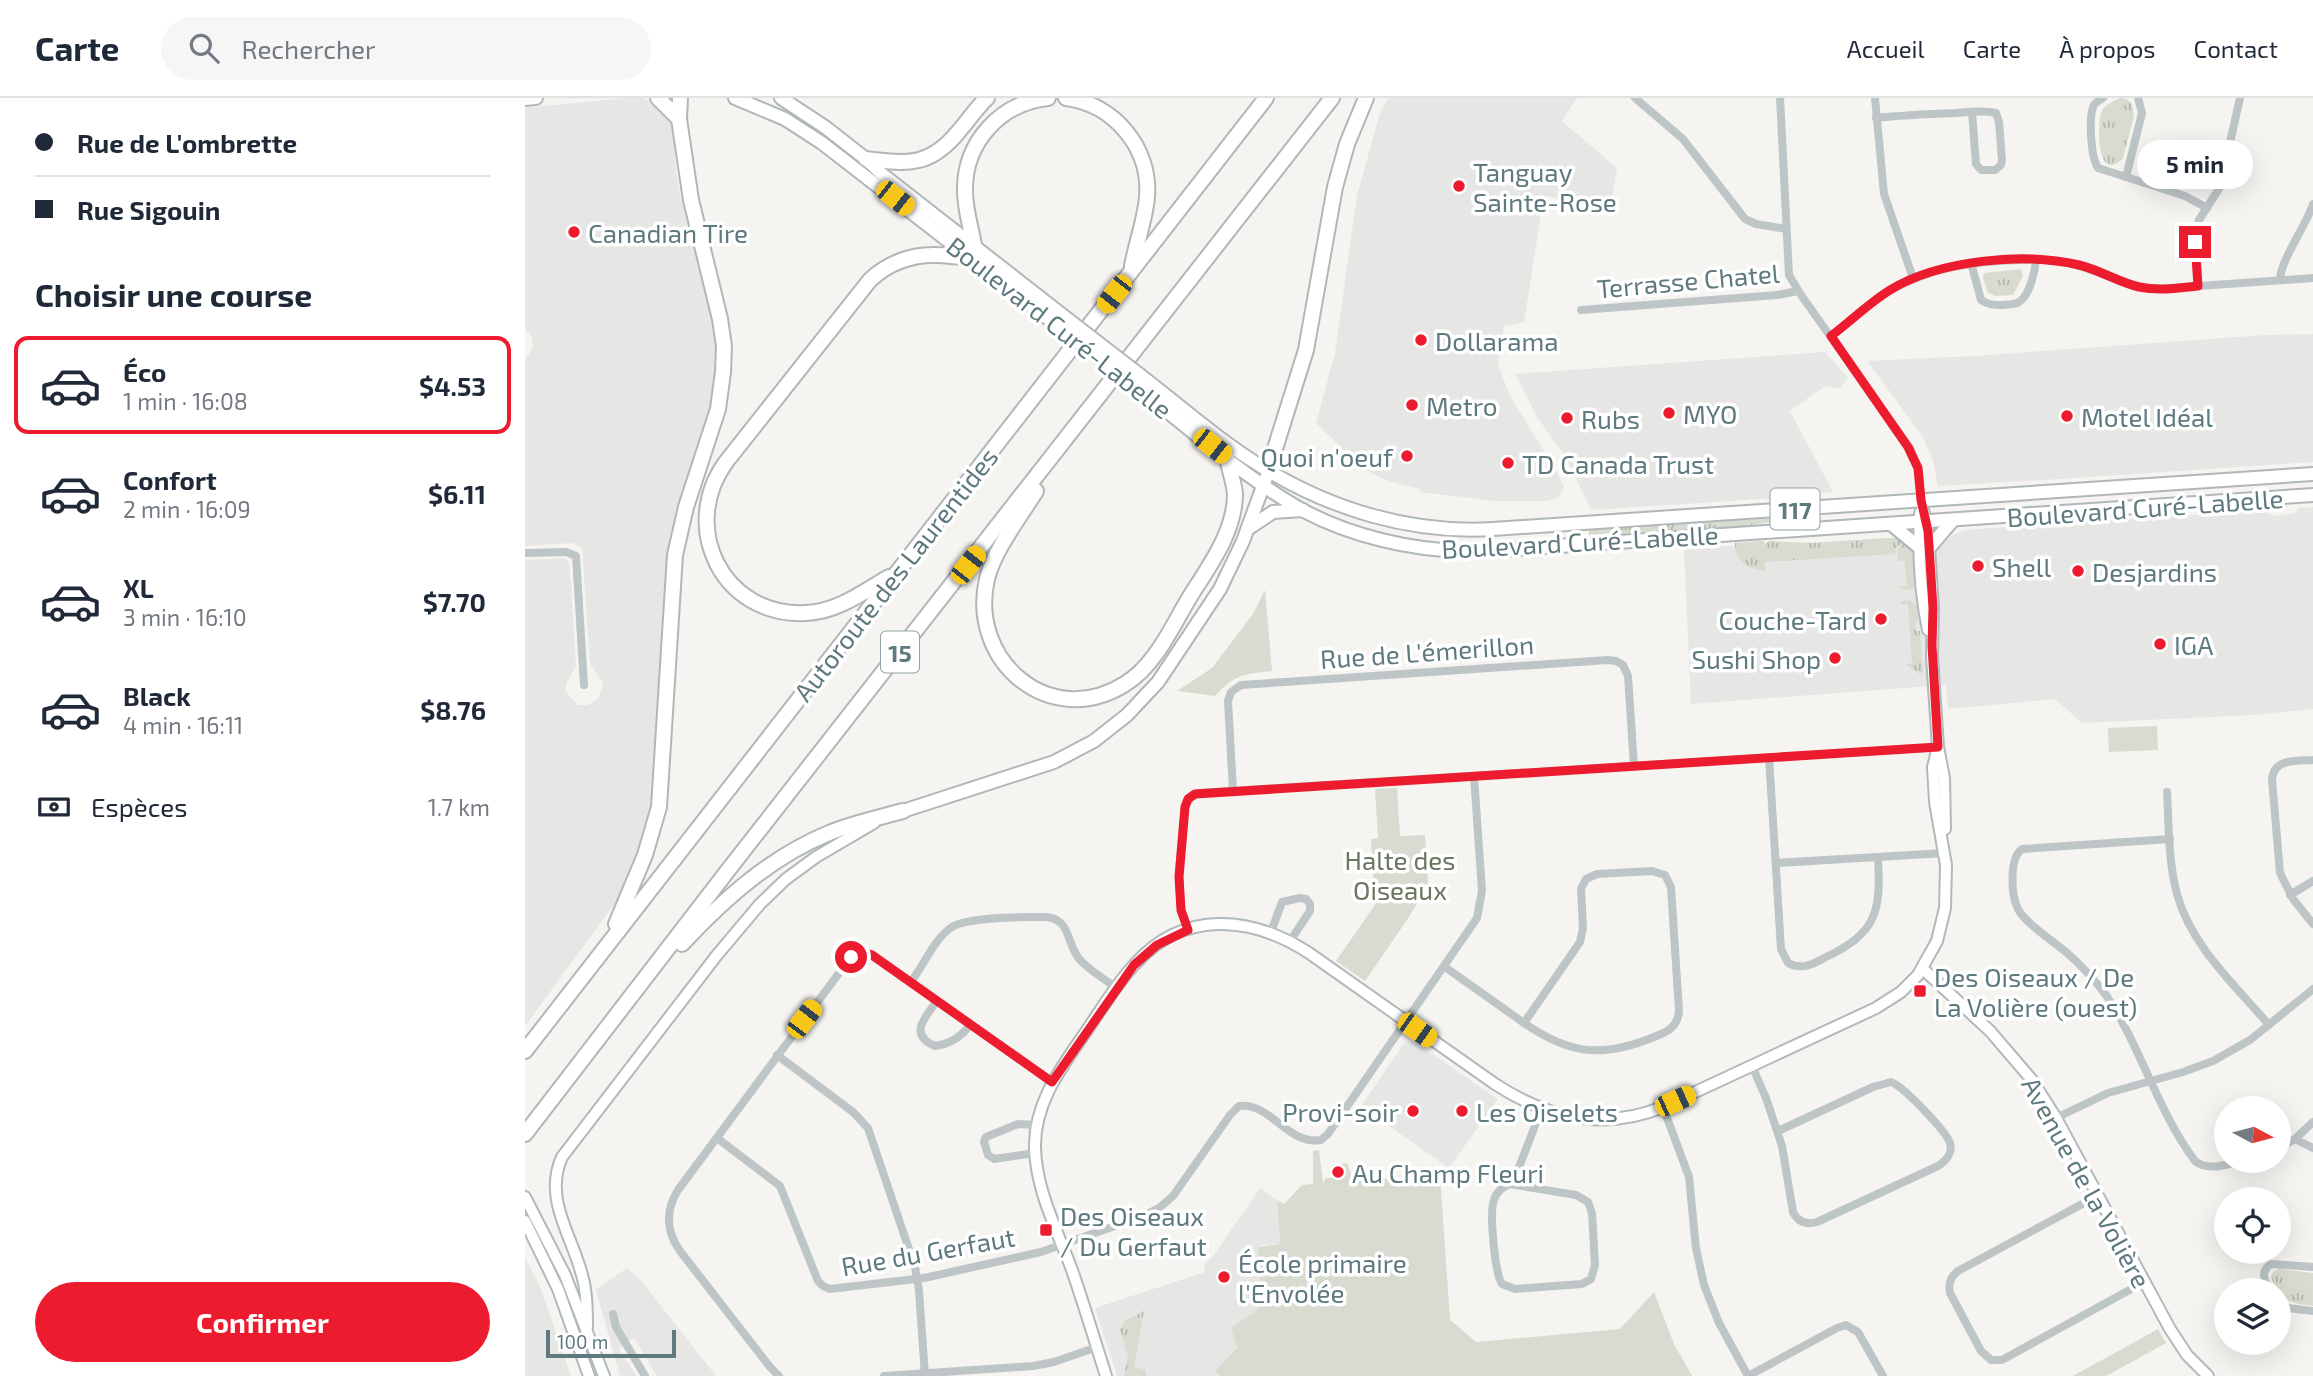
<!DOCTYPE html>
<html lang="fr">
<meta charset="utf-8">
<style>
body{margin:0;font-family:"Exo 2",sans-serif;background:#f6f6f7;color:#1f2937;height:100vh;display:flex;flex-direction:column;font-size:26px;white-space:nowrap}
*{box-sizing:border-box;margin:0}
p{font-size:23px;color:#747a83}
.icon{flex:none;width:38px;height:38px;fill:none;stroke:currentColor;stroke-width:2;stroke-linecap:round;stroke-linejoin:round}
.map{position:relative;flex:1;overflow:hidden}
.sheet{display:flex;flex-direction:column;background:#fff;width:525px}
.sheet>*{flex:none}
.guide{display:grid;align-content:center;height:154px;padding:0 35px;background:#fff}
.needle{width:46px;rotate:97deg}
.buttons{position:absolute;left:1689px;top:998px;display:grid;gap:14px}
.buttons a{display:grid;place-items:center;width:77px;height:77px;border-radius:50%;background:#fff;box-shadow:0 7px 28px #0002;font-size:35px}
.scale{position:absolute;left:21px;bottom:18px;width:130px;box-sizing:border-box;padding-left:7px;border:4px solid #5f7a7e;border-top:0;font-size:19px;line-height:24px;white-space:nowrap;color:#5f7a7e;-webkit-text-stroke:5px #fff;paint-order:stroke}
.end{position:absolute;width:32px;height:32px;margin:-16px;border:9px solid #ec1b2e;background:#fff;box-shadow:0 0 0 4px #fff}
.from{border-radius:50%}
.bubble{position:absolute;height:49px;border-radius:24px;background:#fff;box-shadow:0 7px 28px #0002;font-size:23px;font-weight:700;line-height:49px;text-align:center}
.car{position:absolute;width:21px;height:42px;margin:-21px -10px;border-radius:9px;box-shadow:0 0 5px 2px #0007;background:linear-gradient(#f5c518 24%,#345 0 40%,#f5c518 0 76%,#345 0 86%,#f5c518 0)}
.guide b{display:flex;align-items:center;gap:24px;height:66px;font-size:26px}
.guide b+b{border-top:2px solid #e0e1e3}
.guide i{width:18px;height:18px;background:#1f2937}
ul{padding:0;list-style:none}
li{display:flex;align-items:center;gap:21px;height:98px;margin:0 14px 10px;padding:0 21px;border:4px solid transparent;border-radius:14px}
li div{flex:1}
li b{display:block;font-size:26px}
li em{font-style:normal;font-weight:700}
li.current{border-color:#ec1b2e}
li>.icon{width:63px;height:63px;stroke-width:1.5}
h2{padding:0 35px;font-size:32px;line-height:84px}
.pay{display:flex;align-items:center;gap:18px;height:77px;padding:0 35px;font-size:26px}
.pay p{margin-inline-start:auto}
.action{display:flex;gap:14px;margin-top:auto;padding:14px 35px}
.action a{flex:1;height:80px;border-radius:42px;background:#ec1b2e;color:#fff;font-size:28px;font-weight:700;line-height:80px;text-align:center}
header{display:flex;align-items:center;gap:42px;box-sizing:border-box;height:98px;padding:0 35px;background:#fff;border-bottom:2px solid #e0e1e3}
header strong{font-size:33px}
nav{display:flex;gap:38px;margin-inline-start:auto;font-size:24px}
.search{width:490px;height:63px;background:#f6f6f7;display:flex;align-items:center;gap:18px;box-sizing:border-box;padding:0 24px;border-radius:38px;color:#747a83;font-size:26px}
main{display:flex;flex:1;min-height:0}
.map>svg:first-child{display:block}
.built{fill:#e6e6e5}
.grass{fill:url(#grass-tufts)}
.green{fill:#d7dbd0}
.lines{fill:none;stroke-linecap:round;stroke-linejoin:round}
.secondary-casing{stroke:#b0b9bb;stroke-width:14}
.primary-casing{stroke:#afb7b8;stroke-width:16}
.highway-casing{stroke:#b1b7b8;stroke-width:18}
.street{stroke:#bdc5c6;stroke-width:8}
.secondary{stroke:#fff;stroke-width:10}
.primary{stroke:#fff;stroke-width:12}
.highway{stroke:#fff;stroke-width:14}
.primary-bridge-casing{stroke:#afb7b8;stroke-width:16;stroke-linecap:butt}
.primary-bridge{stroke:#fff;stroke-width:12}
.route{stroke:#ec1b2e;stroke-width:9}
.poi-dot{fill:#ec1b2e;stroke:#fff;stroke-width:2.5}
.labels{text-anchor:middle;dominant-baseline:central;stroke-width:7;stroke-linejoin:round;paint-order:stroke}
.shield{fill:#fff;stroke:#8fa2a5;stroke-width:2}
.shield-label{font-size:24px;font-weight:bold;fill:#5f7a7e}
.poi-label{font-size:26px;fill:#5f7a7e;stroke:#fff;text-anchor:start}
.street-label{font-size:26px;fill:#5f7a7e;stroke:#fff}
.park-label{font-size:26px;fill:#6a765e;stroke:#fff}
</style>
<header>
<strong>Carte</strong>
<div class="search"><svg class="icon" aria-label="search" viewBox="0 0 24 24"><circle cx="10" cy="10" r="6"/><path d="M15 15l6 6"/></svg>Rechercher</div>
<nav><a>Accueil</a><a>Carte</a><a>À propos</a><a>Contact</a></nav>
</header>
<main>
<section class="sheet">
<div class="guide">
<b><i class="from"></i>Rue de L'ombrette</b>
<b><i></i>Rue Sigouin</b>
</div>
<h2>Choisir une course</h2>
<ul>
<li class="current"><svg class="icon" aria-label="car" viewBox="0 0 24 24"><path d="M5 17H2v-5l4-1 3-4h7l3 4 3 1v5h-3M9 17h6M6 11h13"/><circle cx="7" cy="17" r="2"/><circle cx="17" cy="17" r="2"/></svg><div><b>Éco</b><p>1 min · 16:08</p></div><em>$4.53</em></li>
<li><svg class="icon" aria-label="car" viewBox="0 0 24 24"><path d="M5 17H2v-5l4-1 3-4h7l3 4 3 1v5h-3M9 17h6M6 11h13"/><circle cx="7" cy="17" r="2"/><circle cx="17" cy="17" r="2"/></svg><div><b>Confort</b><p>2 min · 16:09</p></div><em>$6.11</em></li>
<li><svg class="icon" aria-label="car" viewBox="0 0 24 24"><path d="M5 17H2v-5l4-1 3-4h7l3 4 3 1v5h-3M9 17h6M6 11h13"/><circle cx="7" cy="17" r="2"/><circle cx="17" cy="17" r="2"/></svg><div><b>XL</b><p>3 min · 16:10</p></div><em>$7.70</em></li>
<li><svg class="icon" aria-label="car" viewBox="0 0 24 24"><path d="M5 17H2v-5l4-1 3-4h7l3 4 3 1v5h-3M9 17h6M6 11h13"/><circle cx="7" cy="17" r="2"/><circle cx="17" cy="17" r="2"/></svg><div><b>Black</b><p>4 min · 16:11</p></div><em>$8.76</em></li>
</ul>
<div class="pay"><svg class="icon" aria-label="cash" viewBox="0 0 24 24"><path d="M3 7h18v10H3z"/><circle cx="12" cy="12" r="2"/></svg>Espèces<p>1.7 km</p></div>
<div class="action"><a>Confirmer</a></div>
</section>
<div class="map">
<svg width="1788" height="1278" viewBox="0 0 1788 1278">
<defs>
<pattern id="grass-tufts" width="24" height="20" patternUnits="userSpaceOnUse" patternTransform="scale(1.75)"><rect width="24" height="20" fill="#d7dbd0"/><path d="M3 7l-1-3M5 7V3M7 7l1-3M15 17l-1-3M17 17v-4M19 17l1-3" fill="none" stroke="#b2b7ae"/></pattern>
</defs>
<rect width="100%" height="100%" fill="#f6f4f1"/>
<g class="built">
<path d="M101,0H116L128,4L147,24L151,74L156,101L188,217L192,261L190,293L184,318L166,368L148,431L133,666L126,716L110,768L93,801L0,928V462L37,460L43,462L45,471L51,568L41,586V594L53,607H63L73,601L78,586L65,565L57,450L47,445L0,448V263L8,249L6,238L0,230V10Z"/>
<path d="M864,0H1052L1037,23L1092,70L1086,107L1019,98L999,224L979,228L973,266L975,272L985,298L1032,374L1039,389L1034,399L1023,403H969L895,394V391L866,384L838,371L791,325L810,255L832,97L856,12Z"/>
<path d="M1788,236V364L1520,382L1413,388L1408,363L1398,339L1342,263L1449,258L1740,237Z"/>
<path d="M1300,254L1323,280L1314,291L1300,288L1265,313L1308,394L1251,400L1069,412L1064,408L1041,360L1012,319L990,276Z"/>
<path d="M1788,409V611L1729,617L1557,625L1530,601L1423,611L1421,587L1166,606L1159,451L1245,445L1290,446L1375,443L1385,451L1418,446L1426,438L1438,432L1742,412L1746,418L1770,415L1774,410Z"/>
<path d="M884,943L891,945L973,1001L924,1070L836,1008L878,947Z"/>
<path d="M735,1090L752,1102L755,1146L735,1147L736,1194H733L734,1210L706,1230L712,1250L690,1273L695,1278H592L570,1210L680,1174L679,1167L689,1157Z"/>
<path d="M0,1159L16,1191L46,1278H0Z"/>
<path d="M102,1170L118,1185L191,1278H132L109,1240L94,1251L111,1278H95L71,1192Z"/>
</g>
<g class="grass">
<path d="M1595,0L1602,1L1607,6L1609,18L1598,60C1572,88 1571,26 1577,13C1580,7 1589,3 1595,0Z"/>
<path d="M1496,171L1498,178L1488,197L1470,198L1463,195L1458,180L1459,175Z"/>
<path d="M1277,418V420L1211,429L1064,438V432Z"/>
<path d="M1361,440H1373L1379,443L1371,450L1370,456L1240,464V473C1224,471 1209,463 1210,445L1238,443L1241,447L1243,443L1286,445Z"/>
<path d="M1380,444C1390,455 1395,478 1388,491L1378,492L1374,488H1382L1380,463H1373L1372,452Z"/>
<path d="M1385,502L1392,508L1393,523L1390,524L1391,533H1395L1398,575H1393L1380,566L1387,565L1383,506H1375L1378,503Z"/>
<path d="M1754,1171L1788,1175V1208C1763,1205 1755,1202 1746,1179L1748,1174Z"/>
<path d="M619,1213L609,1269L621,1272V1278H599L603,1259L595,1231L600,1223Z"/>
</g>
<g class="green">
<path d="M740,492L747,573C719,576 710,576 690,598L652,593L687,570L728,516Z"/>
<path d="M1632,628L1633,652L1584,654L1583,630Z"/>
<path d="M872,690L875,738L900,737L903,787L884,819L840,883L811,863L850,807L846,741L853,740L850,691Z"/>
<path d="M794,1052L798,1085L801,1080L817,1079L816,1066L822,1065L829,1083L915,1077L925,1222L951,1244L1095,1231L1129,1194L1149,1246L1167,1278H695L690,1273L712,1250L706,1230L734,1210L733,1194L736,1193L733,1149L755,1146L752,1102L759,1106L777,1087L788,1086V1053Z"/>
<path d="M1633,1231L1641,1245L1581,1278H1548Z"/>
</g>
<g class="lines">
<g class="secondary-casing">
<g id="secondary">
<path d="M1396,403L1403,433L1408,510L1407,559L1413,649L1419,680L1420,731"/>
<path d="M1395,415C1393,454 1395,494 1403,532"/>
<path d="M1398,871L1465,933L1507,982L1531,1020L1645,1231L1662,1257L1683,1278"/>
<path d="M0,1099L40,1177L79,1278"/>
<path d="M0,1123L33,1191L64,1278"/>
<path d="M62,1229C62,1217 62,1203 60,1191C54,1146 16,1105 37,1059L192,857L235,806L261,781L291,759L349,725"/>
<path d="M581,1278C570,1243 559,1207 547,1172C532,1132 511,1092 510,1050C509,1005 536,970 560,935C576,912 591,886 610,866C659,811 727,818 784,855L970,986C1022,1020 1079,1033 1138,1009L1351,910L1376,894L1393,877L1412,843L1420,810L1421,767L1410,704L1408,669L1413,649"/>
</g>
</g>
<g class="primary-casing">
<g id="primary">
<path d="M210,0L260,21L297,45L538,232"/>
<path d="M256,0L300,29L341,61L358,77L545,223"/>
<path d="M0,1L11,0"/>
<path d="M615,277C654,307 692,341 734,367C804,411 885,436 968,431L1788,376"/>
<path d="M608,286C663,329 718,379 779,413C826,438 886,452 938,453C970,454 1002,450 1034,448L1788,397"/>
<path d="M1366,426L1395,450"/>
<path d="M724,430L748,414L778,412"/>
<path d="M1404,450L1428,422"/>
<path d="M378,713L529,664L569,643L602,617L633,584L695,491L718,443L741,380"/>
</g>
</g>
<g class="highway-casing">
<g id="highway">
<path d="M133,0L154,21"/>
<path d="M541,0C589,6 626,50 622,99C620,122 611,146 607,168"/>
<path d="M341,61C383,66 405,69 434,33C444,22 451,10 462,0"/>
<path d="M449,147C446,129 440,112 440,93C439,45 475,5 523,0"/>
<path d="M743,373L781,252L810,89L822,46L841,0"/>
<path d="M511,393C495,419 469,452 462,481C443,563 525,633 600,586C631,567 647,528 666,497C685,467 710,433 710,396C709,384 704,371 702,359"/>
<path d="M364,479C338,494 312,514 281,515C197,519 154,429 201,364L345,182C363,165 387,156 412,157C423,157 433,160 445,159"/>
<path d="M91,826L120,757L134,709L150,457L161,409L193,311L198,274L199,248L195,221L166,102L154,21L155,0"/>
<path d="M157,846C200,800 246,759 304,735C328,725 353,720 378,713"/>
<path d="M0,953L741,0"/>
<path d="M0,1036L204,771L807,0"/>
</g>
</g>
<g class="street">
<path d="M1110,0L1158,41L1220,121L1231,126L1261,131"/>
<path d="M1255,0L1264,177L1276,197L1386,352L1394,374L1396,403"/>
<path d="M1350,0L1359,96L1388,180"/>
<path d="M1578,0C1575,2 1571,4 1569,7C1563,18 1566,60 1573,70L1660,98L1682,110"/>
<path d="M1351,20C1378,17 1404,16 1431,15C1444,14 1458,12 1471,15L1474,24L1477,62L1476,67L1470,72H1456L1451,66L1447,14"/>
<path d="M1601,79L1617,15L1613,0"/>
<path d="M1446,165L1456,202C1463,207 1469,207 1478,207C1483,206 1490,207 1494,204C1505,197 1510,173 1511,162"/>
<path d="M1755,182C1755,163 1781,128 1788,106"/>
<path d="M1673,188L1671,132L1674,122L1695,89L1715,0"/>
<path d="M1056,212L1252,197L1273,193"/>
<path d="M1306,238C1322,226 1336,212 1352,201C1390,175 1429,166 1474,163C1497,162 1521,160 1544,165C1574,172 1601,189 1631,191L1788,180"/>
<path d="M0,455L41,454L51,458L59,587"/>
<path d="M1244,659L1256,851L1263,865C1276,872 1287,867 1299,860C1352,835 1356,815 1353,759"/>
<path d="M1788,662C1772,663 1749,660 1747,681L1755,775L1768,801L1788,826"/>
<path d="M708,692L703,603L706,594L716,587L1083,562L1091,563L1098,567L1103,578L1109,668"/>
<path d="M1642,694C1644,727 1643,763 1652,796C1666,848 1710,887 1744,927"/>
<path d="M1645,741L1497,751C1484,760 1486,797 1493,811C1501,826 1528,843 1541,854C1556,867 1569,881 1581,897C1616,949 1632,1012 1670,1063C1683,1074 1705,1066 1720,1062"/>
<path d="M1251,765L1420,755"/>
<path d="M1127,773L1140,777L1146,789L1154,913C1153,929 1142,934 1129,939C1078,960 1045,957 999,925L1055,844L1058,830L1056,791L1061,781L1072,776Z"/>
<path d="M1765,797L1788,783"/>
<path d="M663,832L656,812L654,774L660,709L665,699L673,695L1413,649"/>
<path d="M746,834L757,804L775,800L781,801L785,806V813L765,843"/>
<path d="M920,869L999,925"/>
<path d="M386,884C398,868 408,844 424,831C439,818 500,819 521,819C547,821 541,848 556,863C566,873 580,882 592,890"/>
<path d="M411,904C400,920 383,936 410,948C425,946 436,939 445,927"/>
<path d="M252,957L328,1014L343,1030L390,1169L394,1192L400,1278"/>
<path d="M1227,968L1241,1000L1257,1048L1268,1114C1273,1124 1281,1127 1292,1124L1413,1068C1421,1063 1428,1055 1425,1045C1421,1033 1378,988 1366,984L1348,989L1253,1033"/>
<path d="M1138,1009L1164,1079L1171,1150L1179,1187L1194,1225L1223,1278L1312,1230L1321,1227L1333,1234L1358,1278"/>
<path d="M1531,1020L1583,995L1658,974L1688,963L1725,942L1788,891"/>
<path d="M192,1040L255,1088L293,1183L298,1188L305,1191L399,1180L516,1154L618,1118L634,1110L648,1098L705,1017L714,1008C746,1004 763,1048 796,1042L803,1036L952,820L957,793L949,678"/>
<path d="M1770,1041L1788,1050"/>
<path d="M1754,1050L1770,1041L1788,1024"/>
<path d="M510,1055L469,1061L463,1057L459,1044L461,1039L493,1026L512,1027"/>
<path d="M984,1086L1051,1097L1063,1104L1067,1115L1070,1167L1066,1181L1057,1186L990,1191L977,1186C970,1176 964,1114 969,1102C971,1094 977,1090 984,1086Z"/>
<path d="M991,1086L993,1072L1016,1012"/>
<path d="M1572,1098L1433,1173C1425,1179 1423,1186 1425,1195L1456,1253L1466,1262H1477L1619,1184"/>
<path d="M1745,1192C1739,1182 1735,1173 1746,1166L1788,1169"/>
<path d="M1754,1204L1763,1210L1788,1213"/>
<path d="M88,1216L91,1229L120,1278"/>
<path d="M254,1278L245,1269L155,1153C141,1133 140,1113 153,1092L326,859L335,853L347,857L528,984"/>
<path d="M359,1278L508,1268L529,1264L572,1249"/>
</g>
<use href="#secondary" class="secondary"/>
<use href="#primary" class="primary"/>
<use href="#highway" class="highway"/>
<g class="primary-bridge-casing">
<g id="primary-bridge">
<path d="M545,223L615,277"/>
<path d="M538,232L608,286"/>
</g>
</g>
<use href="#primary-bridge" class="primary-bridge"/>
</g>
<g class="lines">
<path class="route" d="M326,859L335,853L347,857L527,984L609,867L632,847L663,832L656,812L654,779L660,709L663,701L670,696L1413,649L1407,548L1408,510L1403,433L1396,402L1393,370L1383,349L1306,238C1326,223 1344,205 1365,192C1414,162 1498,154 1554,167C1575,172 1593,184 1614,189C1634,193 1654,190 1673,188L1670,144"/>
</g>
<g class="poi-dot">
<circle cx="934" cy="88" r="7"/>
<circle cx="49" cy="134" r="7"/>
<circle cx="896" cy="242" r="7"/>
<circle cx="887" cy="307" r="7"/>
<circle cx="1144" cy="315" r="7"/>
<circle cx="1542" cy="318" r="7"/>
<circle cx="1042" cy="320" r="7"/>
<circle cx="882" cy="358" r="7"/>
<circle cx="983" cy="365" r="7"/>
<circle cx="1453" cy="468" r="7"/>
<circle cx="1553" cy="473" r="7"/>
<circle cx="1356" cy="521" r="7"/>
<circle cx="1635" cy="546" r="7"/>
<circle cx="1310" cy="560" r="7"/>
<rect x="1388" y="886" width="14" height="14" rx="3.5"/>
<circle cx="888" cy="1013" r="7"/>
<circle cx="937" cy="1013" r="7"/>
<circle cx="813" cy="1074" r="7"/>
<rect x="514" y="1125" width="14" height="14" rx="3.5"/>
<circle cx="699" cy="1179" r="7"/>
</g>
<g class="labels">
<g class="shield">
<rect x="1245.5" y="390.5" width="49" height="41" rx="5"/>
<rect x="356" y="533.5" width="38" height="41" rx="5"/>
</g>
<g class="shield-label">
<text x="1270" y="411">117</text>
<text x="375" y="554">15</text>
</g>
<g class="poi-label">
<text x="948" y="73">Tanguay<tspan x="948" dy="30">Sainte-Rose</tspan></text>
<text x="63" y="134">Canadian Tire</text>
<text x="910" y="242">Dollarama</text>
<text x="901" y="307">Metro</text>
<text x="1158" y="315">MYO</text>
<text x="1556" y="318">Motel Idéal</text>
<text x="1056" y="320">Rubs</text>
<text x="868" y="358" text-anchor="end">Quoi n'oeuf</text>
<text x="997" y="365">TD Canada Trust</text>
<text x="1467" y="468">Shell</text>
<text x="1567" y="473">Desjardins</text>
<text x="1342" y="521" text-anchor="end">Couche-Tard</text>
<text x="1649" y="546">IGA</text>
<text x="1296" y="560" text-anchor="end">Sushi Shop</text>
<text x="1409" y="878">Des Oiseaux / De<tspan x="1409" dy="30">La Volière (ouest)</tspan></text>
<text x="874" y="1013" text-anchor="end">Provi-soir</text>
<text x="951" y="1013">Les Oiselets</text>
<text x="827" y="1074">Au Champ Fleuri</text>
<text x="535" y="1117">Des Oiseaux<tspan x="535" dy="30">/ Du Gerfaut</tspan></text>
<text x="713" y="1164">École primaire<tspan x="713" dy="30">l'Envolée</tspan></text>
</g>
<g class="street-label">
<text transform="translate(1163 182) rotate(-5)">Terrasse Chatel</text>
<text transform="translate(535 229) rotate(38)">Boulevard Curé-Labelle</text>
<text transform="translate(1620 409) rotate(-4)">Boulevard Curé-Labelle</text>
<text transform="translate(1055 443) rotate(-3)">Boulevard Curé-Labelle</text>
<text transform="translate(370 476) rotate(-52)">Autoroute des Laurentides</text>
<text transform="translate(902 553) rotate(-4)">Rue de L'émerillon</text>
<text transform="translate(1562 1084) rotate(61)">Avenue de la Volière</text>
<text transform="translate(403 1153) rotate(-10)">Rue du Gerfaut</text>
</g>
<g class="park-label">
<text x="875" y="761">Halte des<tspan x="875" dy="30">Oiseaux</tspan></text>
</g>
</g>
</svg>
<div class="buttons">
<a><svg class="needle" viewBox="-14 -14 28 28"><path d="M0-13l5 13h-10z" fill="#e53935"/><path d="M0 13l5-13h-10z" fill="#747a83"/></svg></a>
<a><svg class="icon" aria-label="locate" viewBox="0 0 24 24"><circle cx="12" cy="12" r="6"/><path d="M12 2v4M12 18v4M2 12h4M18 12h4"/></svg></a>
<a><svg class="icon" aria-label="layers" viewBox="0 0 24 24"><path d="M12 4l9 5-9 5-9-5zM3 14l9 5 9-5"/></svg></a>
</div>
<div class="scale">100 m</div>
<i class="end from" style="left:326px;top:859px"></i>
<i class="end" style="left:1670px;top:144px"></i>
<div class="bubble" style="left:1612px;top:42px;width:116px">5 min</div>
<i class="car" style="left:370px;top:100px;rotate:128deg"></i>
<i class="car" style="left:589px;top:196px;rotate:218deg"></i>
<i class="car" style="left:687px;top:348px;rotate:128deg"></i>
<i class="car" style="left:443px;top:467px;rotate:38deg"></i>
<i class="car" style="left:279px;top:921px;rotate:37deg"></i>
<i class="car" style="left:892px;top:932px;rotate:125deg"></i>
<i class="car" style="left:1150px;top:1003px;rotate:66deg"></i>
</div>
</main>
